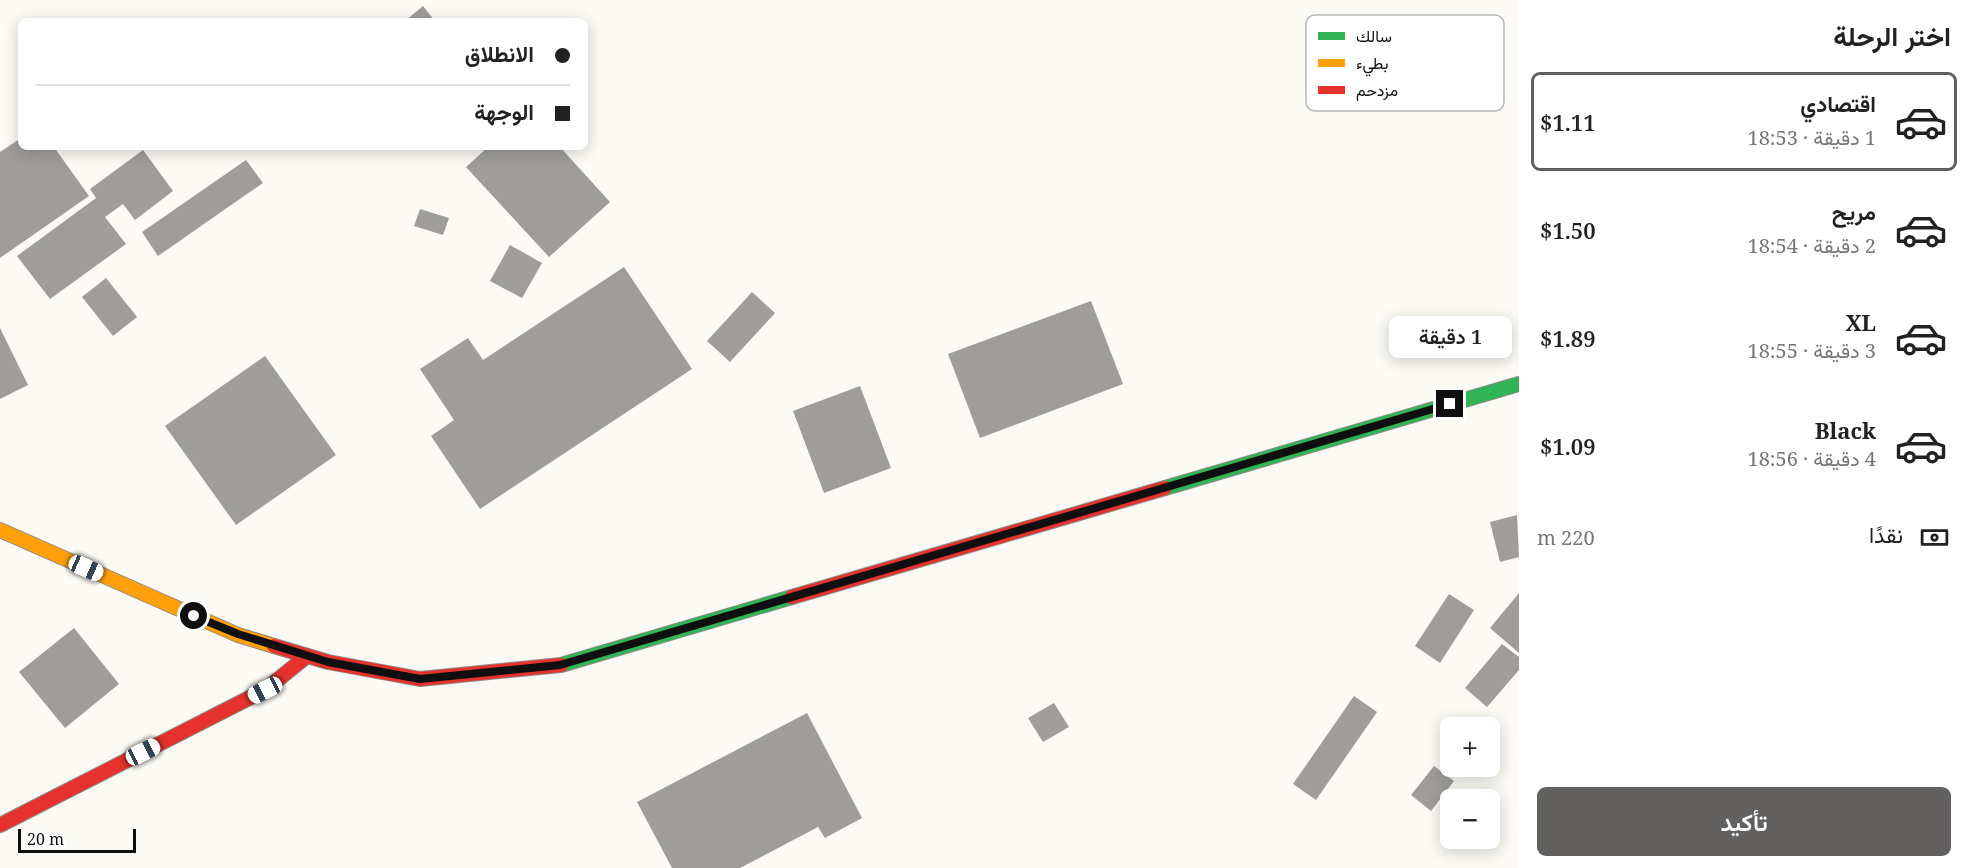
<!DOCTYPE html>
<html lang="ar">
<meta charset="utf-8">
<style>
body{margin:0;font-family:"Noto Serif",Vazirmatn,serif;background:#f2f2f2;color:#222;direction:rtl;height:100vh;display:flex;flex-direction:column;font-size:22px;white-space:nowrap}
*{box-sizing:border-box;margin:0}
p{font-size:20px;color:#767676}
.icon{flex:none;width:33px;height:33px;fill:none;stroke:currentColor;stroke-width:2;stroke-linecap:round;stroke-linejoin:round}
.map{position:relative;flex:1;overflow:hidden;direction:ltr}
.drawer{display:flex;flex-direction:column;background:#fff;width:450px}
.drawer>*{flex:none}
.banner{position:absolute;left:18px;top:18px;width:570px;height:132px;border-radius:9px;box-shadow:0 3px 15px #0003;direction:rtl;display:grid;align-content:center;height:132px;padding:0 18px;background:#fff}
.tools{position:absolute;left:1440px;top:717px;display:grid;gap:12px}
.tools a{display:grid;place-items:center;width:60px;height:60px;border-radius:9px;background:#fff;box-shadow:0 3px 15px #0003;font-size:30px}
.scale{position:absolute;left:18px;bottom:15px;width:118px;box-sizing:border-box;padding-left:6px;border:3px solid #0f0f0f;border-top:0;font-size:16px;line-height:21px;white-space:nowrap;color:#0f0f0f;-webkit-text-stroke:4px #fff;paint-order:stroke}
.end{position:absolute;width:27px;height:27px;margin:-14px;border:8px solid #0f0f0f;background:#fff;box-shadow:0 0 0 3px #fff}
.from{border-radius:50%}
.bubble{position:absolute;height:42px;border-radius:9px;background:#fff;box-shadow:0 3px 15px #0003;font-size:20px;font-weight:600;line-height:42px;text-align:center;direction:rtl}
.car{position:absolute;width:18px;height:36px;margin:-18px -9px;border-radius:8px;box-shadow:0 0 4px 2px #0007;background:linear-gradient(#fff 24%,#345 0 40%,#fff 0 76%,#345 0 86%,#fff 0)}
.banner b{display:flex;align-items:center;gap:21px;height:57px;font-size:22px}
.banner b+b{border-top:2px solid #e0e0e0}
.banner i{width:15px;height:15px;background:#222}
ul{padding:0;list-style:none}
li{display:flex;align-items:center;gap:18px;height:99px;margin:0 12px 9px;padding:0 6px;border:3px solid transparent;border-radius:9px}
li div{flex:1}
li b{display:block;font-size:22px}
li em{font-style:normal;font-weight:600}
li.active{border-color:#62615f}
li>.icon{width:54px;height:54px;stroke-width:1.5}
h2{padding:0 18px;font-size:27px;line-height:72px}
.pay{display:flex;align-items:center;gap:15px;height:66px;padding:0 18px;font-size:22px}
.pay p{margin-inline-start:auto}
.button{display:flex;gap:12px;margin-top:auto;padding:12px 18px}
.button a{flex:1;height:69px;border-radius:9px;background:#62615f;color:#fff;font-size:24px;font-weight:600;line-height:69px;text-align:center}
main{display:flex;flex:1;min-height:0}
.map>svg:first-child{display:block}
.building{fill:#9f9d99}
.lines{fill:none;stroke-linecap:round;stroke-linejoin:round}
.fast-casing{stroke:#8c8b89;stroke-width:16}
.slow-casing{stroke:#8c8b89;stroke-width:16}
.jam-casing{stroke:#8c8b89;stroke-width:16}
.fast{stroke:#30b455;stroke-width:14}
.slow{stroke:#ff9f0a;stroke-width:14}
.jam{stroke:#e5322d;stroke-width:14}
.route{stroke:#0f0f0f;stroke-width:8}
.key{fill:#fff;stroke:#b7b7b7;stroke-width:1.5}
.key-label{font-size:16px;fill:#0f0f0f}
</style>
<main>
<section class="drawer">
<h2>اختر الرحلة</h2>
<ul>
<li class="active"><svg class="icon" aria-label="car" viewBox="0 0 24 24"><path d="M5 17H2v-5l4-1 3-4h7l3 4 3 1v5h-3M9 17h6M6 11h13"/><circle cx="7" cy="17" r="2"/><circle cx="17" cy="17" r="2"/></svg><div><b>اقتصادي</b><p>1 دقيقة · 18:53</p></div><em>$1.11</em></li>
<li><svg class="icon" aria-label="car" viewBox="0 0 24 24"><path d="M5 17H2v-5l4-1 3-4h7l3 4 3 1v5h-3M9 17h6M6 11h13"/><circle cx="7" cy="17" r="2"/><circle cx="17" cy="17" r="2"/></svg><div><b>مريح</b><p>2 دقيقة · 18:54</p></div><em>$1.50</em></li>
<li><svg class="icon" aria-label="car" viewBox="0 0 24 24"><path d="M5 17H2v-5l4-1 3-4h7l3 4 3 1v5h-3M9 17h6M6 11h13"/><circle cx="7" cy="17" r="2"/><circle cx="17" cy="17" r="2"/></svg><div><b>XL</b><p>3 دقيقة · 18:55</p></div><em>$1.89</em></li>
<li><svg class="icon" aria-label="car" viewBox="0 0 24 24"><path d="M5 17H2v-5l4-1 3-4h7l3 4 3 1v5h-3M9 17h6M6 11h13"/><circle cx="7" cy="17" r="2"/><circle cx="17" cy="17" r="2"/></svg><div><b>Black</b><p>4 دقيقة · 18:56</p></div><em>$1.09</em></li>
</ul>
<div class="pay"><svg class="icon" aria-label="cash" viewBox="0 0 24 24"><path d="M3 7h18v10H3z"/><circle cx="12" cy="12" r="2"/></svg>نقدًا<p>220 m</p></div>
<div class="button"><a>تأكيد</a></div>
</section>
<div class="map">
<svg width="1519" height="868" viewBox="0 0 1519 868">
<rect width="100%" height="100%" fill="#fbfaf4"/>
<g class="building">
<path d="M423,6L435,21H405Z"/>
<path d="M21,138V147H54L89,196L0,258V152Z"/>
<path d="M488,147H560L610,202L549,257L466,167Z"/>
<path d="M143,150L173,191L135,220L123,204L105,217L126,244L50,299L17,256L96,198L90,189Z"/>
<path d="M246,160L263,183L158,256L142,232Z"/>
<path d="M420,209L449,218L443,235L414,226Z"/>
<path d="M510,245L542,263L522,298L490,281Z"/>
<path d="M624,267L692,369L480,509L431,436L454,420L420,369L468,338L483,360Z"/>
<path d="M106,278L137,317L113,336L82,297Z"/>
<path d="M752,292L775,313L730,362L707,341Z"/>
<path d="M1091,301L1123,384L980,438L948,354Z"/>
<path d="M0,328L28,385L0,399Z"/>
<path d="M265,356L336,455L236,525L165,426Z"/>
<path d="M860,386L891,468L824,493L793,411Z"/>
<path d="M1517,515L1519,557L1500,562L1490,522Z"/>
<path d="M1519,593V653L1490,628Z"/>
<path d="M1449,594L1474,610L1440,663L1415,646Z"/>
<path d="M74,628L119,684L65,728L19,672Z"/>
<path d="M1502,644L1519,657V670L1487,707L1465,688Z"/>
<path d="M1354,696L1377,712L1316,800L1293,784Z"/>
<path d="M1054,703L1069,727L1043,742L1028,718Z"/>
<path d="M807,713L862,818L825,838L818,827L740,868H672L637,802Z"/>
<path d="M1434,766L1454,781L1431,811L1411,795Z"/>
</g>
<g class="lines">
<g class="fast-casing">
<g id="fast">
<path d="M1165,488L1519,384"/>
<path d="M561,665L792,597"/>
</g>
</g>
<g class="slow-casing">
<path id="slow" d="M0,530L238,635L274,646"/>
</g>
<g class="jam-casing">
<g id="jam">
<path d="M792,597L1165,488"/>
<path d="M274,646L328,662L420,679L561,665"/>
<path d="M0,825L265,690L307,656"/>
</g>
</g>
<use href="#fast" class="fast"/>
<use href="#slow" class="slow"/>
<use href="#jam" class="jam"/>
</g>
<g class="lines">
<path class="route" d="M194,616L238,634L328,662L420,679L560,665L1450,404"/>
</g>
<rect x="1306" y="15" width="198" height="96" rx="9" class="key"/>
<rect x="1318" y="32" width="27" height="8" fill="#30b455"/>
<rect x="1318" y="59" width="27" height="8" fill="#ff9f0a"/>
<rect x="1318" y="86" width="27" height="8" fill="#e5322d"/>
<g class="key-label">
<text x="1356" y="42">سالك</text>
<text x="1356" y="69">بطيء</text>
<text x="1356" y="96">مزدحم</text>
</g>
</svg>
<div class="tools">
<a>+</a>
<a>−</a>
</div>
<div class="scale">20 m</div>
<i class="end from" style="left:194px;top:616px"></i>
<i class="end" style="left:1450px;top:404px"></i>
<div class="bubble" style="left:1389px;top:316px;width:123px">1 دقيقة</div>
<i class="car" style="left:86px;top:568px;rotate:114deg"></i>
<i class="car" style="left:265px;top:690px;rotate:243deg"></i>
<i class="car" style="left:143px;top:752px;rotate:63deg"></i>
<div class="banner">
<b><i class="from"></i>الانطلاق</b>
<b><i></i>الوجهة</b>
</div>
</div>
</main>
